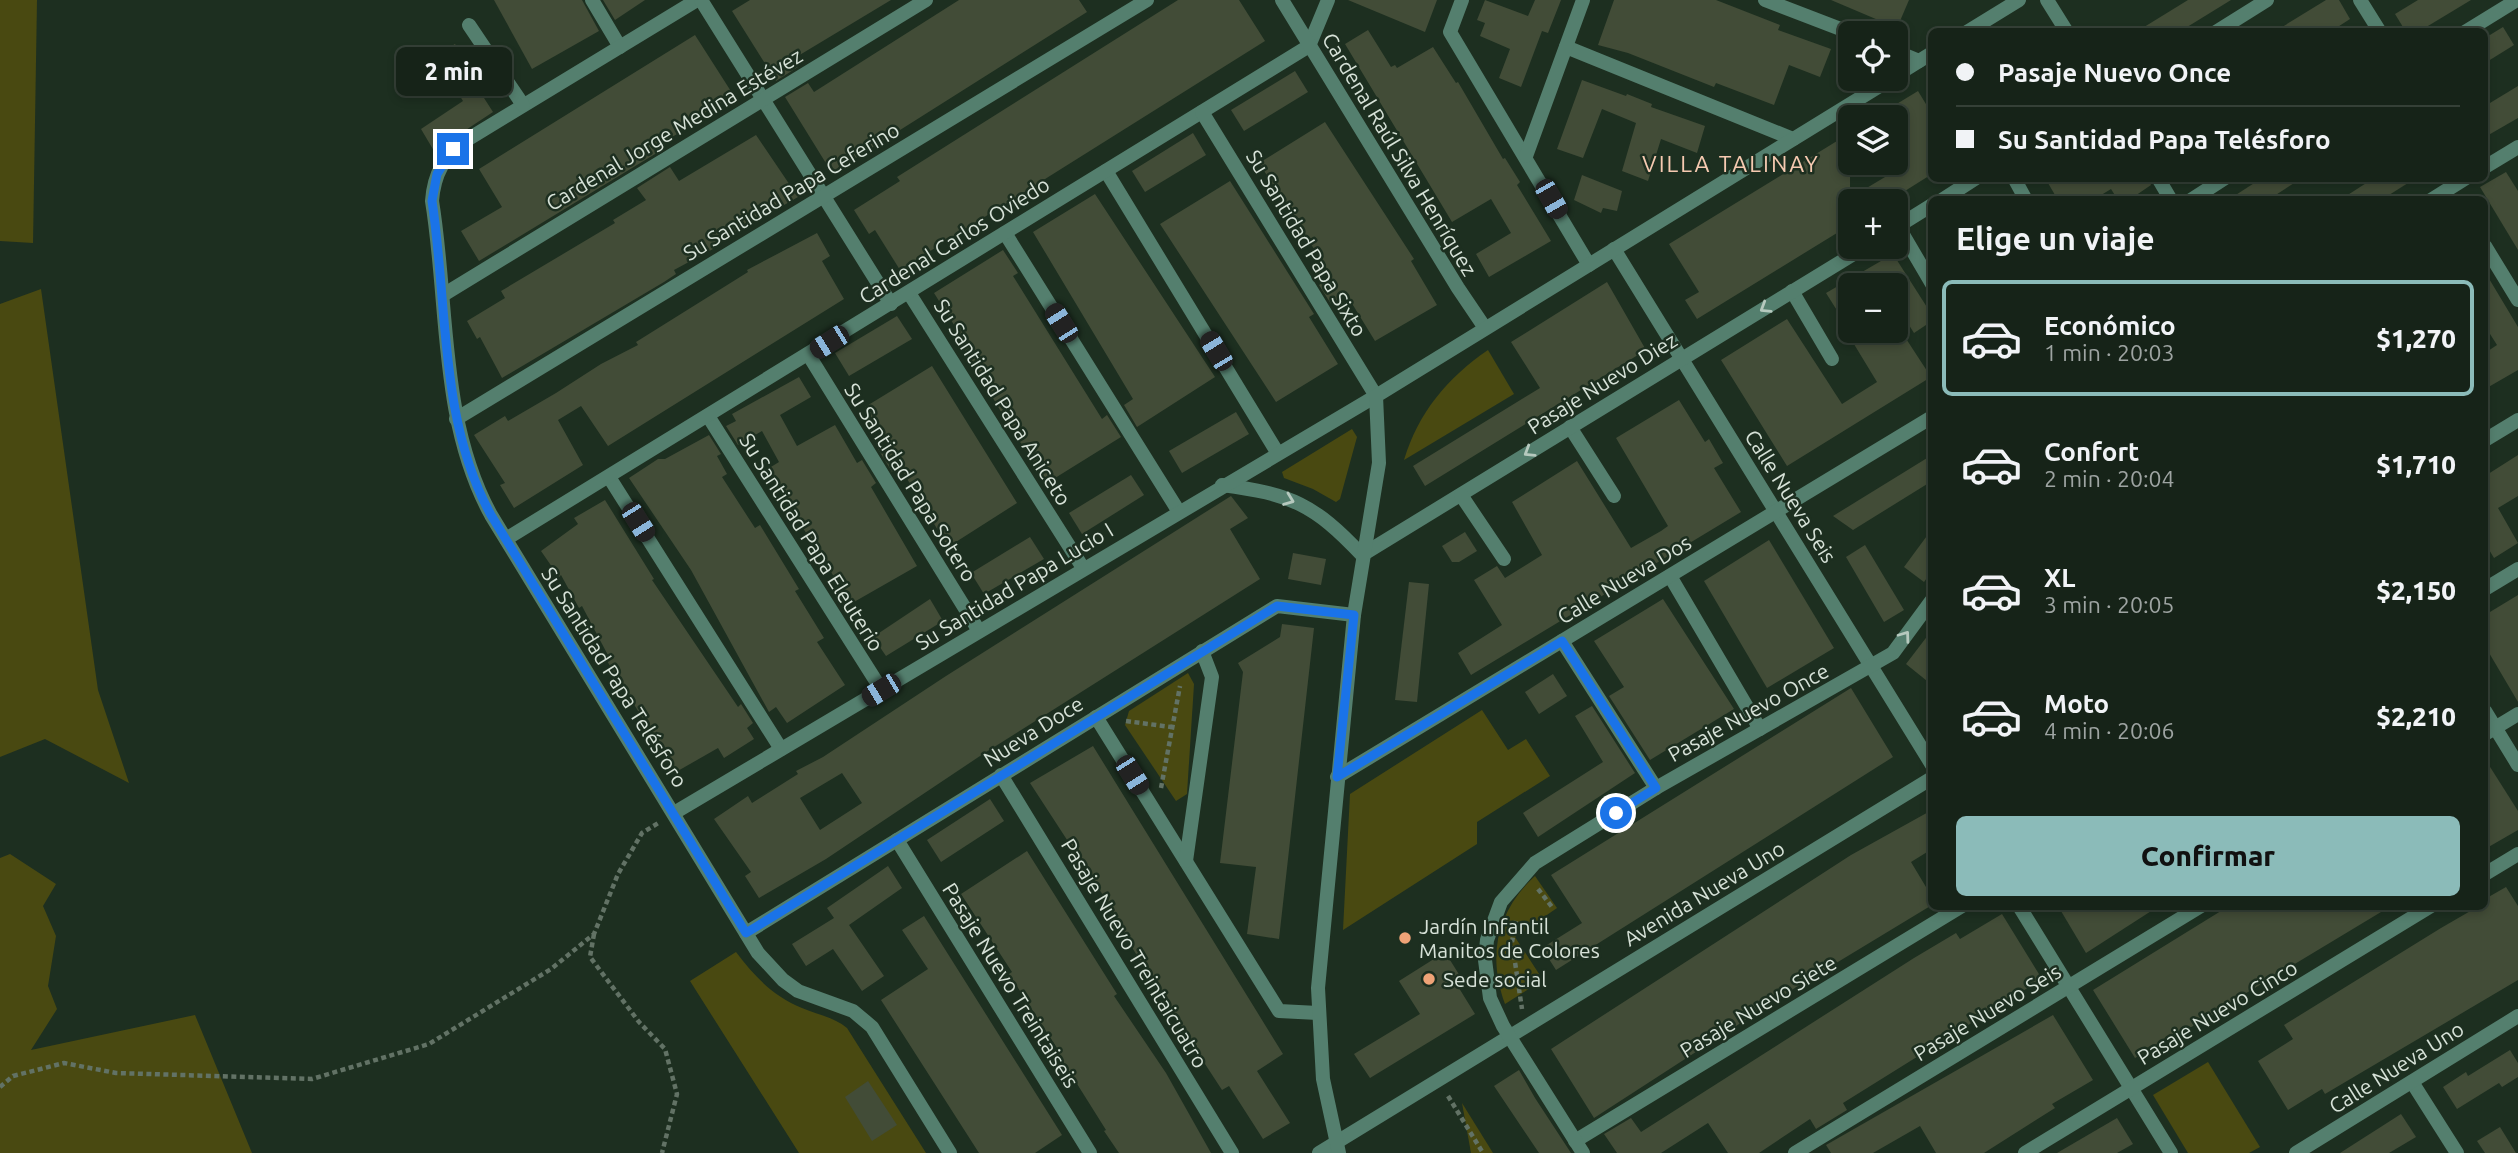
<!DOCTYPE html>
<html lang="es">
<meta charset="utf-8">
<style>
body{margin:0;font-family:Ubuntu,sans-serif;background:#1f2b21;color:#f1f3f6;height:100vh;display:flex;flex-direction:column;font-size:26px;white-space:nowrap}
*{box-sizing:border-box;margin:0}
p{font-size:23px;color:#9ea4a2}
.icon{flex:none;width:38px;height:38px;fill:none;stroke:currentColor;stroke-width:2;stroke-linecap:round;stroke-linejoin:round}
.map{position:relative;flex:1;overflow:hidden}
.drawer{position:absolute;left:1928px;top:196px;width:560px;height:714px;display:flex;flex-direction:column;background:#162318;border-radius:10px;box-shadow:0 4px 10px #0003,0 0 0 2px #354037}
.drawer>*{flex:none}
.banner{position:absolute;left:1928px;top:28px;width:560px;height:154px;border-radius:10px;box-shadow:0 4px 10px #0003,0 0 0 2px #354037;display:grid;align-content:center;height:154px;padding:0 28px;background:#162318}
.buttons{position:absolute;left:1838px;top:21px;display:grid;gap:14px}
.buttons a{display:grid;place-items:center;width:70px;height:70px;border-radius:10px;background:#162318;box-shadow:0 4px 10px #0003,0 0 0 2px #354037;font-size:35px}
.end{position:absolute;width:32px;height:32px;margin:-16px;border:9px solid #1a73e8;background:#fff;box-shadow:0 0 0 4px #fff}
.from{border-radius:50%}
.bubble{position:absolute;height:49px;border-radius:10px;background:#162318;box-shadow:0 4px 10px #0003,0 0 0 2px #354037;font-size:23px;font-weight:800;line-height:49px;text-align:center}
.car{position:absolute;width:21px;height:42px;margin:-21px -10px;border-radius:9px;box-shadow:0 0 5px 2px #0007;background:linear-gradient(#222 24%,#8ab4d8 0 40%,#222 0 76%,#8ab4d8 0 86%,#222 0)}
.banner b{display:flex;align-items:center;gap:24px;height:66px;font-size:26px}
.banner b+b{border-top:2px solid #354037}
.banner i{width:18px;height:18px;background:#f1f3f6}
ul{padding:0;list-style:none}
li{display:flex;align-items:center;gap:21px;height:116px;margin:0 14px 10px;padding:0 14px;border:4px solid transparent;border-radius:10px}
li div{flex:1}
li b{display:block;font-size:26px}
li em{font-style:normal;font-weight:800}
li.current{border-color:#8bbbb9}
li>.icon{width:63px;height:63px;stroke-width:1.5}
h2{padding:0 28px;font-size:32px;line-height:84px}
.cta{display:flex;gap:14px;margin-top:auto;padding:14px 28px}
.cta a{flex:1;height:80px;border-radius:10px;background:#8bbbb9;color:#111;font-size:28px;font-weight:800;line-height:80px;text-align:center}
.map>svg:first-child{display:block}
.green{fill:#494911}
.building{fill:#424c37;fill-rule:evenodd}
.lines{fill:none;stroke-linecap:round;stroke-linejoin:round}
.path{stroke:#627265;stroke-width:4.5;stroke-dasharray:5 3.5;stroke-linecap:butt}
.minor{stroke:#547f6e;stroke-width:14}
.tertiary{stroke:#547f6e;stroke-width:14}
.oneway{stroke:#b6c9be}
.route{stroke:#1a73e8;stroke-width:9}
.poi-dot{fill:#efa377;stroke:#1d2f20;stroke-width:2.5}
.labels{text-anchor:middle;dominant-baseline:central;stroke-width:5;stroke-linejoin:round;paint-order:stroke}
.street-label{font-size:21px;fill:#d7e2d8;stroke:#1d2f20}
.poi-label{font-size:21px;fill:#d7e2d8;stroke:#1d2f20;text-anchor:start}
.neighbourhood-label{font-size:23px;letter-spacing:2px;fill:#f6cab1;stroke:#1d2f20}
</style>
<div class="map">
<svg width="2518" height="1153" viewBox="0 0 2518 1153">
<rect width="100%" height="100%" fill="#1d2f20"/>
<g class="green">
<path d="M0,0H37L33,243L0,241Z"/>
<path d="M41,289L98,690L129,783L45,739L0,757V304Z"/>
<path d="M1488,350L1514,394L1404,460C1418,413 1447,378 1488,350Z"/>
<path d="M1352,429L1357,437L1340,499L1336,502L1313,489L1284,478L1282,472Z"/>
<path d="M1188,673L1194,684L1187,794L1176,801L1125,725L1129,711Z"/>
<path d="M1482,710L1508,750L1526,739L1550,776L1477,822V844L1343,930L1350,794Z"/>
<path d="M10,854L56,884L43,906L56,936L48,986L57,1009L31,1050L195,1015L252,1153H0V858Z"/>
<path d="M1535,876L1557,908L1515,937L1543,980L1505,1004C1487,955 1497,911 1535,876Z"/>
<path d="M736,952C755,977 773,996 802,1008C818,1015 834,1017 847,1028L926,1153H799L690,981Z"/>
<path d="M2208,1062L2260,1147L2249,1153H2188L2153,1095Z"/>
<path d="M1462,1103L1493,1153H1471Z"/>
</g>
<g class="building">
<path d="M494,0H582L599,31L532,69Z"/>
<path d="M603,0H645L615,20Z"/>
<path d="M750,0H891L793,59L798,67L776,81L732,11Z"/>
<path d="M959,0H1079L1087,12L832,173L785,97L808,83L814,92Z"/>
<path d="M1178,0H1239L1265,41L900,270L875,230L869,234L854,210L900,181L897,177Z"/>
<path d="M1348,0H1437L1425,32Z"/>
<path d="M1485,0L1528,16L1535,0H1561L1548,33L1542,31L1521,87L1499,78L1510,49L1480,36L1485,23L1477,20Z"/>
<path d="M1614,0H1716L1780,25L1778,30L1831,49L1820,77L1789,65L1774,105L1716,83L1714,87L1628,53L1598,45Z"/>
<path d="M1831,0H1909L1897,28Z"/>
<path d="M2188,0H2231L2179,32H2136Z"/>
<path d="M2326,0H2339L2350,19L2330,32H2274Z"/>
<path d="M2418,0H2471L2418,32H2406L2395,14Z"/>
<path d="M2503,27L2514,45L2485,63V38Z"/>
<path d="M1368,30L1391,67L1395,65L1397,68L1433,47L1456,83L1458,82L1503,159L1505,158L1520,182L1517,185L1551,241L1489,277L1476,254L1511,233L1491,199L1452,222L1345,44Z"/>
<path d="M695,35L734,96L691,121L693,125L656,146L660,151L479,261L461,231L502,207L479,169Z"/>
<path d="M455,44L471,71L468,73L493,112L434,151L421,129L463,101L435,56Z"/>
<path d="M1295,71L1308,92L1244,131L1231,110Z"/>
<path d="M1582,80L1626,96L1627,94L1652,104L1651,107L1705,126L1697,153L1661,139L1648,181L1622,171L1636,123L1602,109L1583,158L1557,149Z"/>
<path d="M2518,86V118L2485,137V106Z"/>
<path d="M1918,91L1932,114V174L1889,201H1850V225L1697,319L1685,300L1699,292L1669,244L1850,133V198L1895,171V105Z"/>
<path d="M1325,122L1414,259L1411,261L1437,305L1375,341L1348,297L1345,299L1343,296L1331,304L1319,285L1332,277L1259,163Z"/>
<path d="M1193,133L1206,155L1145,192L1132,171Z"/>
<path d="M756,135L798,197L772,212L770,209L712,247L713,249L674,270L676,274L664,282L502,378L480,337L477,339L467,321L505,298L501,291L615,223L613,220L646,200L637,188L670,167L679,181Z"/>
<path d="M2506,172L2518,191V250L2480,187Z"/>
<path d="M1582,175L1622,191L1617,211L1603,208L1601,213L1574,200Z"/>
<path d="M2045,178H2148L2151,185L2129,200H2118L2111,189L2093,200H2058Z"/>
<path d="M2262,178H2302L2268,200H2228Z"/>
<path d="M2374,178H2416L2381,200H2340Z"/>
<path d="M1230,181L1314,314L1309,317L1338,364L1276,402L1160,224Z"/>
<path d="M1095,194L1215,377L1137,427L1124,405L1133,399L1033,232Z"/>
<path d="M817,233L830,256L822,261L844,299L608,446L581,406L558,420L583,465L514,508L500,485L505,483L474,435L505,416L508,421L556,393L601,364L638,345L636,342L748,272L747,270Z"/>
<path d="M1003,250L1018,273L1013,276L1102,419L1107,415L1121,437L1047,483L1007,422L963,347L966,344L934,293Z"/>
<path d="M1893,254L1932,315V321L1914,333L1895,303V285H1850V331L1826,293Z"/>
<path d="M2485,272L2518,327V370L2485,389V353L2497,345L2485,326Z"/>
<path d="M1607,282L1646,350L1425,486L1413,466L1540,388L1511,342Z"/>
<path d="M897,316L912,339L849,376L835,353Z"/>
<path d="M1787,319L1842,404L1877,382L1846,331H1901L1931,377L1787,466L1721,360Z"/>
<path d="M932,366L1017,503L948,547L900,467L892,472L878,449L887,444L865,407Z"/>
<path d="M799,377L811,397L780,415L797,446L835,425L857,463L862,460L876,483L871,487L917,566L847,606L835,585L838,583L766,470L779,462L762,431L738,445L726,426L736,421L732,414Z"/>
<path d="M1679,400L1705,442L1709,439L1723,463L1714,468L1741,512L1471,675L1458,653L1502,625L1474,580L1497,566L1505,578L1542,555L1512,502L1577,461L1631,548L1661,531L1668,526L1616,438Z"/>
<path d="M1236,412L1249,434L1182,473L1169,451Z"/>
<path d="M709,435L721,454L717,456L727,474L722,477L755,528L760,525L799,589L795,591L824,638L817,642L845,685L787,723L776,707L769,712L691,570L629,478L658,459H665Z"/>
<path d="M1932,455V481L1853,530L1833,516Z"/>
<path d="M2518,455V496L2498,508L2518,543L2494,558L2485,543V476Z"/>
<path d="M1131,475L1144,495L1082,534L1069,513Z"/>
<path d="M1231,496L1248,518L1230,529L1260,579L983,754L826,859L759,898L745,876L751,872L714,819L748,796L752,803L798,774L796,771L823,757L946,676ZM842,773L862,803L820,830L800,798Z"/>
<path d="M605,500L654,579L652,580L738,707L741,704L753,723L747,728L754,739L724,758L718,748L676,772L607,661L610,659L582,606L579,608L561,575L559,577L541,551L578,524L574,518Z"/>
<path d="M1932,529V571L1924,582L1904,567Z"/>
<path d="M1465,532L1477,551L1459,562H1452L1442,546Z"/>
<path d="M1030,537L1044,559L984,594L971,573Z"/>
<path d="M1769,540L1834,648L1767,688L1704,581Z"/>
<path d="M1865,545L1904,610L1884,622L1846,557Z"/>
<path d="M1293,553L1326,559L1321,585L1288,579Z"/>
<path d="M1409,582L1429,584L1417,702L1395,700Z"/>
<path d="M2518,595V702L2485,646V615Z"/>
<path d="M930,599L943,621L886,656L873,637Z"/>
<path d="M1663,599L1734,709L1650,760L1609,696L1624,687L1594,641Z"/>
<path d="M1282,624L1314,628L1279,939L1247,934L1256,867L1220,863L1243,672L1238,663L1280,637Z"/>
<path d="M1932,630V685L1906,664Z"/>
<path d="M1553,674L1567,696L1539,714L1525,692Z"/>
<path d="M1851,688L1893,757L1556,970L1542,948L1582,923L1551,875Z"/>
<path d="M1592,706L1635,773L1538,837L1523,813L1603,762L1575,716Z"/>
<path d="M1093,746L1283,1054L1257,1071L1290,1123L1263,1139L1229,1086L1222,1090L1207,1067L1111,914L1114,912L1030,783Z"/>
<path d="M2485,759L2518,811V830L2485,849Z"/>
<path d="M990,799L1004,821L941,862L927,840Z"/>
<path d="M1932,810V849L1911,862L1932,897V905L1790,991L1594,1118L1551,1049L1851,855Z"/>
<path d="M1027,851L1117,994L1114,996L1166,1073L1211,1153H1119L1104,1131L1106,1130L1057,1052L1059,1051L1009,974L1012,972L961,894Z"/>
<path d="M888,866L902,888L849,925L884,976L862,991L833,949L806,966L792,944L834,918L827,908Z"/>
<path d="M2506,887L2518,906V980L2325,1094L2322,1089L2288,1110L2258,1061L2293,1039L2284,1025L2441,928L2479,906H2485V899Z"/>
<path d="M2058,906H2159L2086,953Z"/>
<path d="M2229,906H2391L2243,995L2244,998L2135,1058L2093,990Z"/>
<path d="M2002,914L2042,979L1843,1103L1847,1110L1816,1129L1810,1119L1759,1153H1728L1708,1123L1661,1153H1617L1604,1134L1631,1118L1641,1132L1914,958L1956,933L1960,939Z"/>
<path d="M924,916L1062,1135L1035,1153H979L881,1000L928,969L902,930Z"/>
<path d="M1445,952L1460,976L1454,980L1475,1014L1370,1078L1354,1054L1420,1014L1399,981Z"/>
<path d="M2053,1015L2093,1080L2052,1104L2055,1108L1984,1153H1936L1920,1126L1873,1153H1831L1826,1145Z"/>
<path d="M2510,1050L2518,1063V1077L2502,1087L2499,1083L2457,1109L2443,1087L2466,1072L2468,1076Z"/>
<path d="M1519,1070L1535,1098L1571,1153H1539L1494,1086Z"/>
<path d="M868,1081L897,1125L872,1141L845,1097Z"/>
<path d="M2401,1114L2416,1137L2389,1153H2340Z"/>
<path d="M2117,1118L2133,1144L2117,1153H2057Z"/>
<path d="M2500,1127L2516,1153H2485L2477,1141Z"/>
</g>
<g class="lines">
<g class="path">
<path d="M1126,721L1171,727"/>
<path d="M1161,788L1180,686"/>
<path d="M1538,889L1552,907"/>
<path d="M1516,921L1512,942L1522,1009"/>
<path d="M594,934L590,957L639,1022L665,1049L677,1094L662,1153"/>
<path d="M0,1087L13,1076L64,1063L116,1073L312,1079L429,1044L551,969L594,934L618,874L642,833L660,822"/>
<path d="M1448,1096L1483,1153"/>
</g>
<g class="minor">
<path d="M592,0L620,47"/>
<path d="M697,0L465,141C444,156 434,174 432,201C449,305 439,420 491,515L758,953L783,980L798,991L853,1011L872,1027L950,1153"/>
<path d="M701,0L891,304"/>
<path d="M1462,0L1450,32L1589,265"/>
<path d="M1765,0L1851,33"/>
<path d="M2047,0L2067,32"/>
<path d="M2360,0L2380,32"/>
<path d="M469,25L523,105"/>
<path d="M2216,32L2267,0"/>
<path d="M2465,32L2517,0"/>
<path d="M1566,47L1793,139"/>
<path d="M1895,51L1919,61"/>
<path d="M1526,156L1583,0"/>
<path d="M2485,167L2518,147"/>
<path d="M1106,171L1277,452"/>
<path d="M2014,178L2026,200"/>
<path d="M2158,178L2171,200"/>
<path d="M1942,200L1976,178"/>
<path d="M2191,200L2225,178"/>
<path d="M2431,200L2466,178"/>
<path d="M1898,226L1932,284"/>
<path d="M1895,228L1932,205"/>
<path d="M1005,233L1179,512"/>
<path d="M2485,246L2518,300"/>
<path d="M1614,249L1932,765"/>
<path d="M1792,291L1832,359"/>
<path d="M909,293L1083,568"/>
<path d="M443,295L926,0"/>
<path d="M808,354L979,631"/>
<path d="M708,416L881,689"/>
<path d="M456,419L1147,0"/>
<path d="M1570,427L1614,496"/>
<path d="M2485,440L2518,420"/>
<path d="M609,477L781,749"/>
<path d="M1222,485C1291,494 1314,504 1362,555L1865,247"/>
<path d="M1461,495L1504,559"/>
<path d="M506,539L1309,46L1328,0"/>
<path d="M1670,576L1760,729"/>
<path d="M2485,589L2518,569"/>
<path d="M1562,641L1656,788"/>
<path d="M2485,711L2518,765"/>
<path d="M1096,717L1279,1011L1318,1013"/>
<path d="M2485,734L2518,714"/>
<path d="M1001,775L1232,1153"/>
<path d="M1337,777L1932,417"/>
<path d="M674,813L1376,396L1202,112"/>
<path d="M897,840L1090,1153"/>
<path d="M1186,861L1212,677L1202,651"/>
<path d="M2485,874L2518,854"/>
<path d="M2019,906L2171,1153"/>
<path d="M746,933L1277,606L1354,615"/>
<path d="M2412,1082L2457,1153"/>
<path d="M1575,1141L1962,906"/>
<path d="M1319,1153L1932,778"/>
<path d="M1583,1153L1503,1026L1490,998L1485,960L1487,940L1501,902L1535,863L1656,788L1893,653L1932,600"/>
<path d="M1795,1153L2201,906"/>
<path d="M2025,1153L2431,906"/>
<path d="M2296,1153L2518,1016"/>
</g>
<g class="tertiary">
<path d="M1282,0L1458,288L1485,328"/>
<path d="M1967,32L2019,0"/>
<path d="M1895,76L1932,53"/>
<path d="M1339,1153L1323,1079L1318,988L1354,615L1379,463L1376,396L1891,79"/>
</g>
</g>
<defs><path id="oneway-chevron" d="M-2-3.5L2.5 0L-2 3.5" fill="none" stroke-width="1.6" stroke-linecap="round" stroke-linejoin="round" transform="scale(1.75)"/></defs>
<g class="oneway">
<use href="#oneway-chevron" transform="translate(1765 308) rotate(148)"/>
<use href="#oneway-chevron" transform="translate(1529 452) rotate(148)"/>
<use href="#oneway-chevron" transform="translate(1289 500) rotate(21)"/>
<use href="#oneway-chevron" transform="translate(1905 636) rotate(-54)"/>
</g>
<g class="lines">
<path class="route" d="M453,149L437,174L432,201C448,305 439,421 491,515L746,933L1277,606L1354,615L1337,777L1562,641L1656,788L1616,813"/>
</g>
<g class="poi-dot">
<circle cx="1405" cy="938" r="7"/>
<circle cx="1429" cy="979" r="7"/>
</g>
<g class="labels">
<g class="street-label">
<text transform="translate(674 129) rotate(-31)">Cardenal Jorge Medina Estévez</text>
<text transform="translate(1400 154) rotate(59)">Cardenal Raúl Silva Henríquez</text>
<text transform="translate(791 191) rotate(-31)">Su Santidad Papa Ceferino</text>
<text transform="translate(954 240) rotate(-32)">Cardenal Carlos Oviedo</text>
<text transform="translate(1307 243) rotate(59)">Su Santidad Papa Sixto</text>
<text transform="translate(1602 383) rotate(-32)">Pasaje Nuevo Diez</text>
<text transform="translate(1003 402) rotate(58)">Su Santidad Papa Aniceto</text>
<text transform="translate(911 482) rotate(58)">Su Santidad Papa Sotero</text>
<text transform="translate(1791 496) rotate(58)">Calle Nueva Seis</text>
<text transform="translate(812 542) rotate(58)">Su Santidad Papa Eleuterio</text>
<text transform="translate(1624 579) rotate(-31)">Calle Nueva Dos</text>
<text transform="translate(1014 586) rotate(-31)">Su Santidad Papa Lucio I</text>
<text transform="translate(615 677) rotate(58)">Su Santidad Papa Telésforo</text>
<text transform="translate(1748 712) rotate(-29)">Pasaje Nuevo Once</text>
<text transform="translate(1033 731) rotate(-32)">Nueva Doce</text>
<text transform="translate(1704 893) rotate(-31)">Avenida Nueva Uno</text>
<text transform="translate(1135 953) rotate(59)">Pasaje Nuevo Treintaicuatro</text>
<text transform="translate(1011 985) rotate(58)">Pasaje Nuevo Treintaiseis</text>
<text transform="translate(1758 1006) rotate(-31)">Pasaje Nuevo Siete</text>
<text transform="translate(1987 1012) rotate(-31)">Pasaje Nuevo Seis</text>
<text transform="translate(2217 1012) rotate(-31)">Pasaje Nuevo Cinco</text>
<text transform="translate(2396 1067) rotate(-32)">Calle Nueva Uno</text>
</g>
<g class="poi-label">
<text x="1419" y="926">Jardín Infantil<tspan x="1419" dy="24">Manitos de Colores</tspan></text>
<text x="1443" y="979">Sede social</text>
</g>
<g class="neighbourhood-label">
<text x="1731" y="163">VILLA TALINAY</text>
</g>
</g>
</svg>
<div class="buttons">
<a><svg class="icon" aria-label="locate" viewBox="0 0 24 24"><circle cx="12" cy="12" r="6"/><path d="M12 2v4M12 18v4M2 12h4M18 12h4"/></svg></a>
<a><svg class="icon" aria-label="layers" viewBox="0 0 24 24"><path d="M12 4l9 5-9 5-9-5zM3 14l9 5 9-5"/></svg></a>
<a>+</a>
<a>−</a>
</div>
<i class="end from" style="left:1616px;top:813px"></i>
<i class="end" style="left:453px;top:149px"></i>
<div class="bubble" style="left:396px;top:47px;width:116px">2 min</div>
<i class="car" style="left:1551px;top:199px;rotate:150deg"></i>
<i class="car" style="left:1061px;top:323px;rotate:328deg"></i>
<i class="car" style="left:829px;top:342px;rotate:238deg"></i>
<i class="car" style="left:1216px;top:351px;rotate:329deg"></i>
<i class="car" style="left:638px;top:522px;rotate:148deg"></i>
<i class="car" style="left:881px;top:690px;rotate:239deg"></i>
<i class="car" style="left:1132px;top:775px;rotate:148deg"></i>
<div class="banner">
<b><i class="from"></i>Pasaje Nuevo Once</b>
<b><i></i>Su Santidad Papa Telésforo</b>
</div>
<section class="drawer">
<h2>Elige un viaje</h2>
<ul>
<li class="current"><svg class="icon" aria-label="car" viewBox="0 0 24 24"><path d="M5 17H2v-5l4-1 3-4h7l3 4 3 1v5h-3M9 17h6M6 11h13"/><circle cx="7" cy="17" r="2"/><circle cx="17" cy="17" r="2"/></svg><div><b>Económico</b><p>1 min · 20:03</p></div><em>$1,270</em></li>
<li><svg class="icon" aria-label="car" viewBox="0 0 24 24"><path d="M5 17H2v-5l4-1 3-4h7l3 4 3 1v5h-3M9 17h6M6 11h13"/><circle cx="7" cy="17" r="2"/><circle cx="17" cy="17" r="2"/></svg><div><b>Confort</b><p>2 min · 20:04</p></div><em>$1,710</em></li>
<li><svg class="icon" aria-label="car" viewBox="0 0 24 24"><path d="M5 17H2v-5l4-1 3-4h7l3 4 3 1v5h-3M9 17h6M6 11h13"/><circle cx="7" cy="17" r="2"/><circle cx="17" cy="17" r="2"/></svg><div><b>XL</b><p>3 min · 20:05</p></div><em>$2,150</em></li>
<li><svg class="icon" aria-label="car" viewBox="0 0 24 24"><path d="M5 17H2v-5l4-1 3-4h7l3 4 3 1v5h-3M9 17h6M6 11h13"/><circle cx="7" cy="17" r="2"/><circle cx="17" cy="17" r="2"/></svg><div><b>Moto</b><p>4 min · 20:06</p></div><em>$2,210</em></li>
</ul>
<div class="cta"><a>Confirmar</a></div>
</section>
</div>
